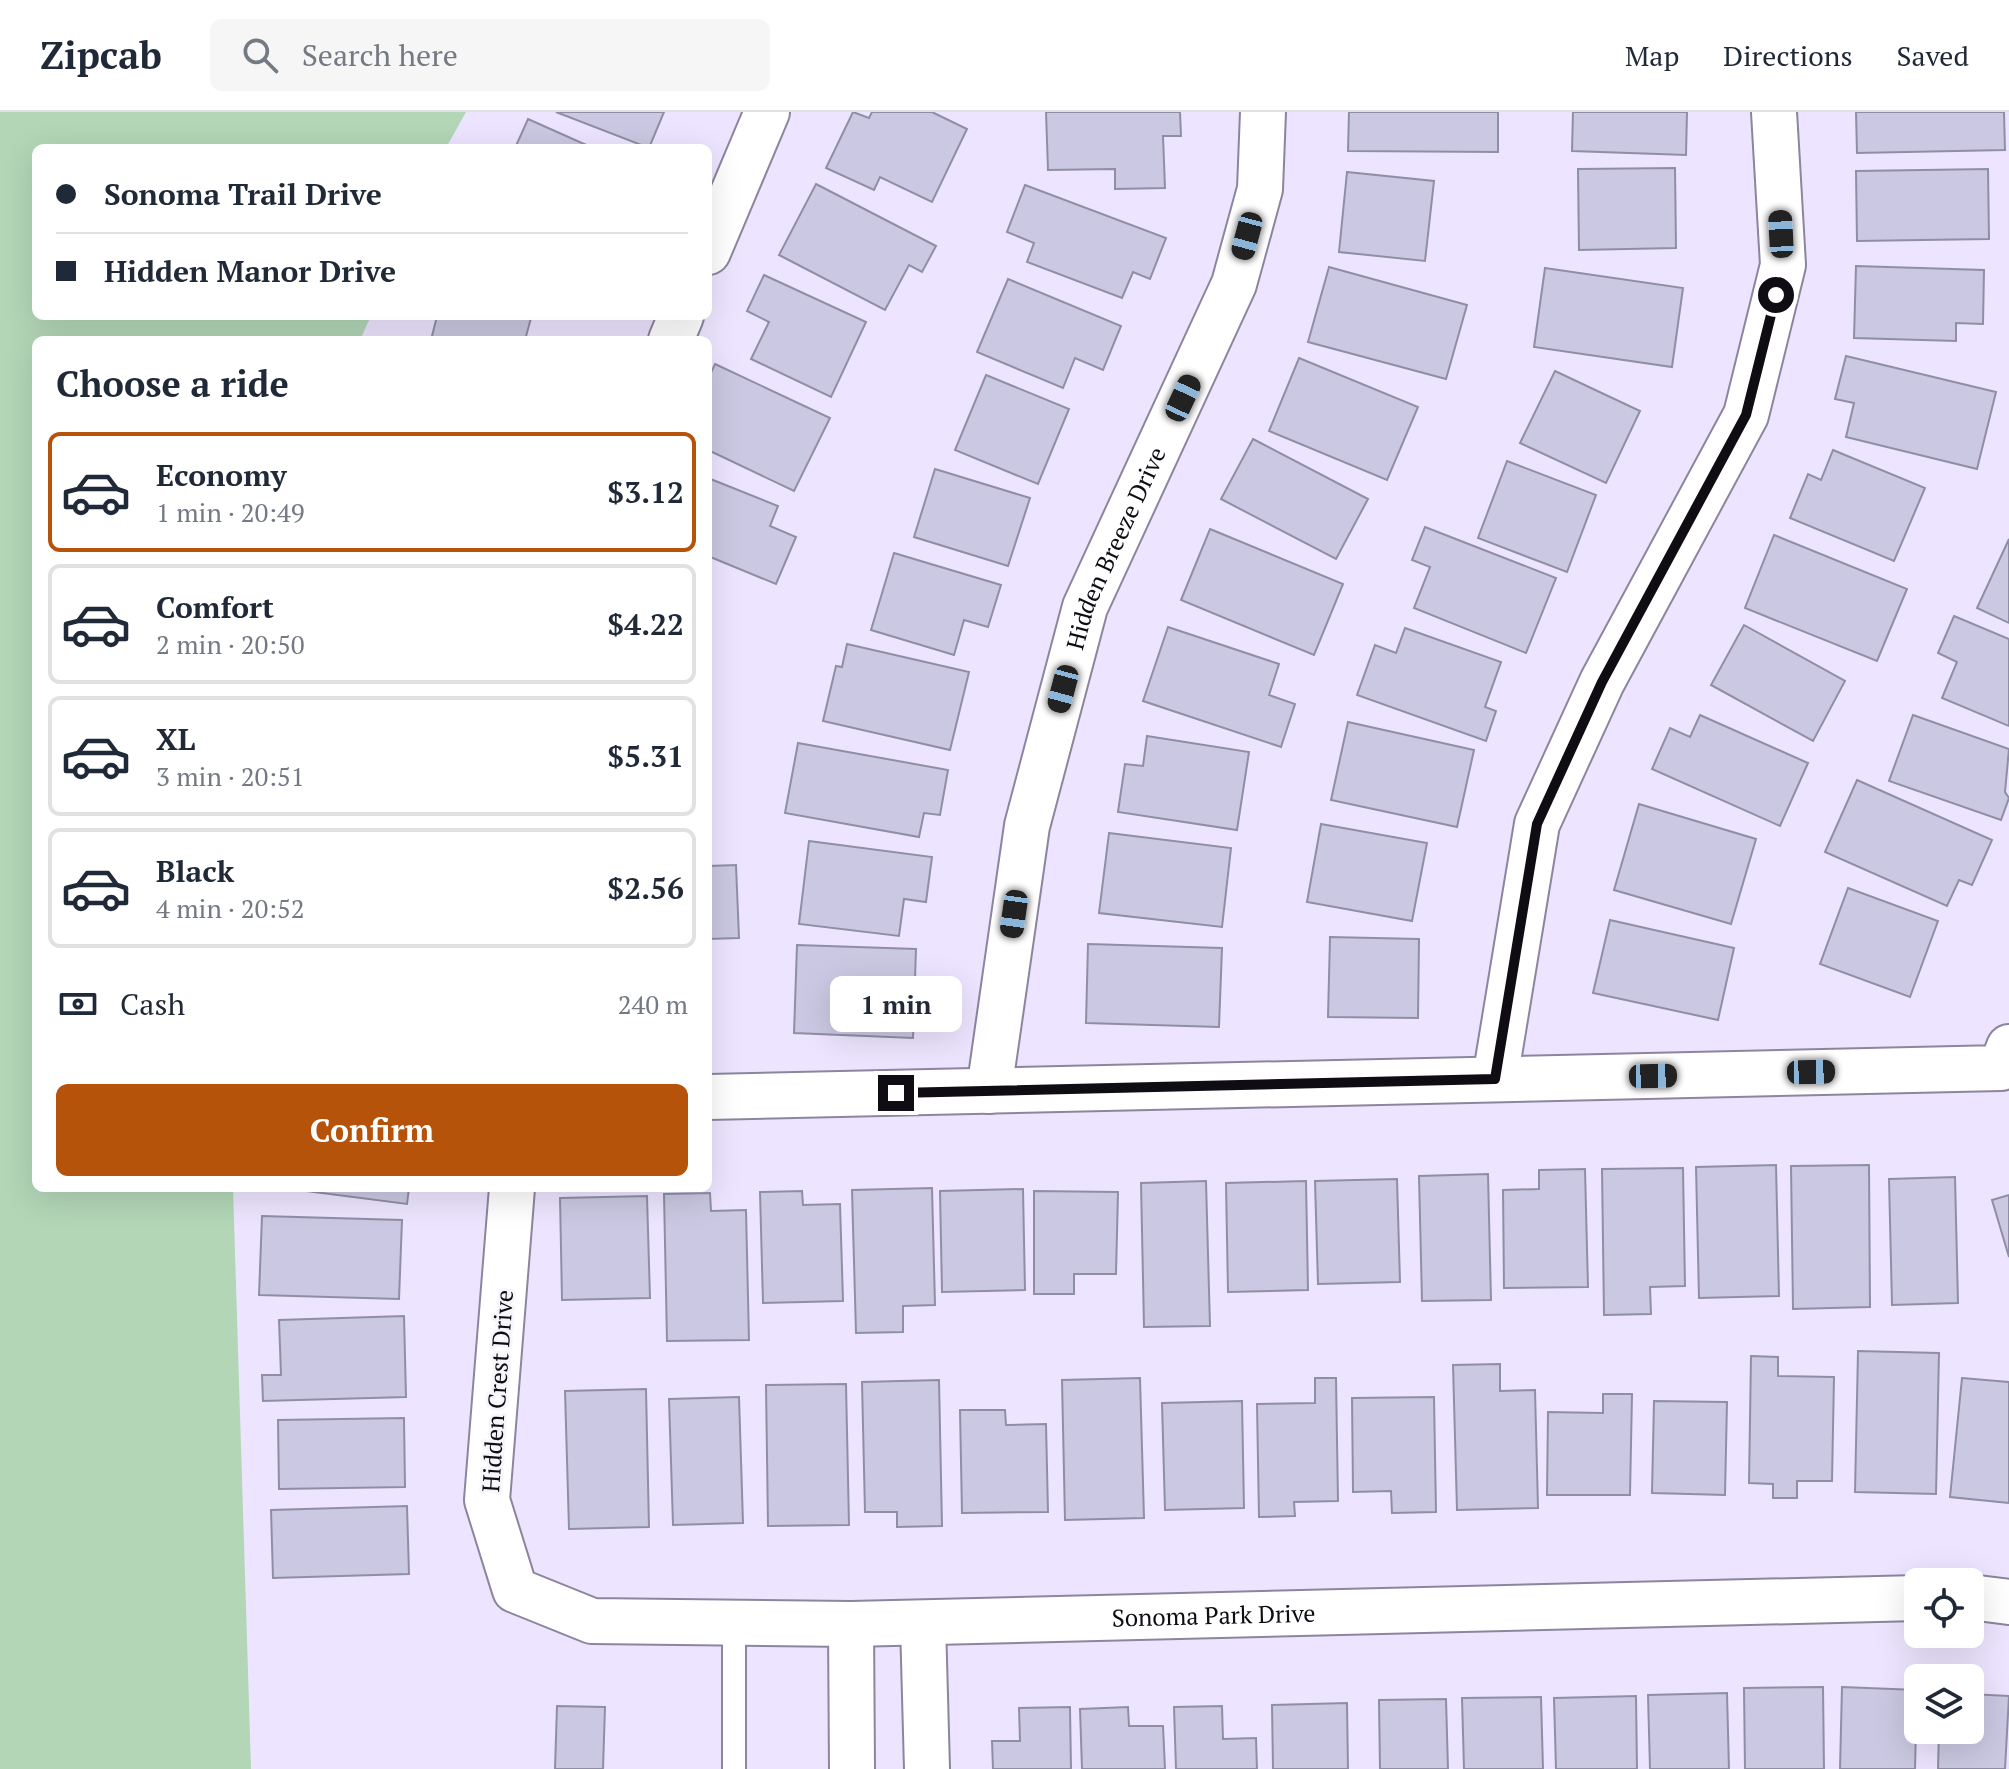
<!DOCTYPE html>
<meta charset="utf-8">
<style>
body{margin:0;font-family:"PT Serif",serif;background:#f6f6f7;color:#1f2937;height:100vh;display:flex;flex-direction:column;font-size:30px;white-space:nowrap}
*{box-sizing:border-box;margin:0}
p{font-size:26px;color:#747a83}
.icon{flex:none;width:44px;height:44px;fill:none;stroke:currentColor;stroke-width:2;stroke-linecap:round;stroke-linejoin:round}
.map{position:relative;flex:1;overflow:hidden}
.side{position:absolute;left:32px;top:224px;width:680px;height:856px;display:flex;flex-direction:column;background:#fff;border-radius:12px;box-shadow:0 8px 32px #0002}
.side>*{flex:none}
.top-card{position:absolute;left:32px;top:32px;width:680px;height:176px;border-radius:12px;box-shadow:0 8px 32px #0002;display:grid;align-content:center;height:176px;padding:0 24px;background:#fff}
.fabs{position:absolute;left:1904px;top:1456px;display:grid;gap:16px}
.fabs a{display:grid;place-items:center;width:80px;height:80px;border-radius:12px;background:#fff;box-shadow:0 8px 32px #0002;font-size:40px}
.end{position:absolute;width:36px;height:36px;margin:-18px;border:10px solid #0f0c14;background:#fff;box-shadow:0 0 0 4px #fff}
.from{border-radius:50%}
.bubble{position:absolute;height:56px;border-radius:12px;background:#fff;box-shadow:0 8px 32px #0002;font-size:26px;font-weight:600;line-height:56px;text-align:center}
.car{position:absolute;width:24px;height:48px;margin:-24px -12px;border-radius:10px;box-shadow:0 0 6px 2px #0007;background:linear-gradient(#222 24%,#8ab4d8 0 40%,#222 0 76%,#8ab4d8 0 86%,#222 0)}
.top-card b{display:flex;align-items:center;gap:28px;height:76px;font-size:30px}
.top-card b+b{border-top:2px solid #e0e1e3}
.top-card i{width:20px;height:20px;background:#1f2937}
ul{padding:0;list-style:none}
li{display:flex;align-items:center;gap:24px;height:120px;margin:0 16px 12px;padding:0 8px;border:4px solid #e0e1e3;border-radius:12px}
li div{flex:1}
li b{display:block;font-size:30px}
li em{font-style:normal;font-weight:600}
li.current{border-color:#b45309}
li>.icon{width:72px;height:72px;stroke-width:1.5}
h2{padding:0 24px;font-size:36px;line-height:96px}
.pay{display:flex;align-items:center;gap:20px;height:88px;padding:0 24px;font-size:30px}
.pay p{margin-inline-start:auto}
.action{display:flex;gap:16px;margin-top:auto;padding:16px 24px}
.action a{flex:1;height:92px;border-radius:12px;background:#b45309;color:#fff;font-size:32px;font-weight:600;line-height:92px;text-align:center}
header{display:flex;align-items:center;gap:48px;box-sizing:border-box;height:112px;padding:0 40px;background:#fff;border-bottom:2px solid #e0e1e3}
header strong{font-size:38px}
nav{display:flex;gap:44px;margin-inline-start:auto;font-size:28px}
.search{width:560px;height:72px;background:#f6f6f7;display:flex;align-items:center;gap:20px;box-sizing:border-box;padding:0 28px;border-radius:12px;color:#747a83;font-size:30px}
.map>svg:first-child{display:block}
.green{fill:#b3d6b7}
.building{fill:#cac8e2;stroke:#908ea6;stroke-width:2}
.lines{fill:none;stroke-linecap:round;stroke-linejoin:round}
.service-casing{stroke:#8d859d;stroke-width:26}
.minor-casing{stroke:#8d859d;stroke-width:48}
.service{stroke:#fff;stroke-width:22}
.minor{stroke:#fff;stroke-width:44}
.route{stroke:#0f0c14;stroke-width:10}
.labels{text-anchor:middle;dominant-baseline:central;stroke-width:6;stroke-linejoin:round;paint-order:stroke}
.street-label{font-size:24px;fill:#0f0c14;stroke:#f7f6fb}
</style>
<header>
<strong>Zipcab</strong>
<div class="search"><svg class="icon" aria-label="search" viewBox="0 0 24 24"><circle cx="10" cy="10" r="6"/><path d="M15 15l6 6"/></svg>Search here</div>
<nav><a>Map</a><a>Directions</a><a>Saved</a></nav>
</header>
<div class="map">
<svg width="2009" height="1657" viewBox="0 0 2009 1657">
<rect width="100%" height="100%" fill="#ede5ff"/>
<path class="green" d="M0,0H466L446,36H36V204H371L360,228H36V1076H233L251,1657H0Z"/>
<g class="building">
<path d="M556,0H664L649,36Z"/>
<path d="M853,0L869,6L872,0H932L967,17L932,90L880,65L874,78L826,56Z"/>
<path d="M1046,0H1180L1181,24H1163L1165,76L1115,77V57L1048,58Z"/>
<path d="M1349,0H1498V40L1348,39Z"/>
<path d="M1573,0H1687L1686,43L1572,39Z"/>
<path d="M1856,0H2004L2005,38L1857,41Z"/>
<path d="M528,7L593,36H515Z"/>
<path d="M1675,56L1676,136L1579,138L1578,57Z"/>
<path d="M1988,57L1989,127L1857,129L1856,59Z"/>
<path d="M1347,60L1434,69L1425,149L1339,140Z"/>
<path d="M816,72L936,134L922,160L909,153L885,198L779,143Z"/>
<path d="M1025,73L1166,126L1150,167L1133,160L1122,186L1027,150L1034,131L1007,120Z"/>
<path d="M1856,154L1984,158L1983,212L1956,211V229L1854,226Z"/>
<path d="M1329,155L1467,193L1446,267L1308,230Z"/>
<path d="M1545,156L1683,176L1672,255L1534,235Z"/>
<path d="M764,163L866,210L831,285L751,247L769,210L747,199Z"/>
<path d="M1008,167L1121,214L1103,258L1075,246L1063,276L977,240Z"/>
<path d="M437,204H522L531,206L525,228H431Z"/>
<path d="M1846,244L1996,280L1977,357L1846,325L1854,291L1835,287Z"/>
<path d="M1299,246L1418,295L1387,368L1269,319Z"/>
<path d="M715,252L830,306L794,379L708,338V267Z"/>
<path d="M1555,259L1640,299L1606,371L1520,331Z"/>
<path d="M986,263L1069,297L1038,372L955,338Z"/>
<path d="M1253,327L1368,387L1336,447L1221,387Z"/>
<path d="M1833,338L1925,376L1894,449L1790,406L1808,362L1821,368Z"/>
<path d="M1507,349L1596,383L1567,460L1478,426Z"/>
<path d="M935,357L1030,386L1008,454L914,425Z"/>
<path d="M708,366L778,394L770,414L796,425L776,472L708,444Z"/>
<path d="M1425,415L1556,466L1526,541L1414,496L1430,455L1412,448Z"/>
<path d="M1210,417L1343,472L1314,543L1181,488Z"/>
<path d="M1774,423L1907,477L1877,549L1745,496Z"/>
<path d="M2009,427V511L1977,496Z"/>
<path d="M894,441L1001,473L988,515L964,508L954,543L871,518Z"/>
<path d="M1954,504L2009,527V614L1942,586L1957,550L1938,541Z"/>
<path d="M1744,513L1845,569L1813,629L1711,573Z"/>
<path d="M1168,515L1279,552L1269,583L1295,592L1281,635L1143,589Z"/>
<path d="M1405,516L1501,550L1485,595L1496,599L1486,629L1357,583L1375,533L1396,541Z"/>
<path d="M847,532L969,560L950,638L823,609L836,554L842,555Z"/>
<path d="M1700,603L1808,651L1780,714L1652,657L1670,616L1690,625Z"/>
<path d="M1913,603L2009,637L2005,680L2009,686L2001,708L1889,669Z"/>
<path d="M1348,610L1474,638L1457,715L1331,688Z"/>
<path d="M1147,624L1249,640L1237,718L1118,700L1125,652L1143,654Z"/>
<path d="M798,631L948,658L940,703L924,701L919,725L785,701Z"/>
<path d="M1857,668L1992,728L1972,773L1959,768L1947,794L1825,740Z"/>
<path d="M1639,692L1756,727L1731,812L1614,778Z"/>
<path d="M1321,712L1427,731L1412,809L1307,790Z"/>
<path d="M1109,721L1231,736L1222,815L1099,801Z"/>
<path d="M809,729L932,745L926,790L904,787L899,824L799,812Z"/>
<path d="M736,753L739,826L708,827V754Z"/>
<path d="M1848,776L1938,809L1910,885L1820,852Z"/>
<path d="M1610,808L1734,836L1718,908L1593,881Z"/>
<path d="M1330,825L1419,827L1418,906L1328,905Z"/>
<path d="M1088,832L1222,836L1219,915L1086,911Z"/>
<path d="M797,833L916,837L913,926L794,921Z"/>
<path d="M1776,1053L1779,1184L1699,1186L1696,1055Z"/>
<path d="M1869,1053L1870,1195L1793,1197L1791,1054Z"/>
<path d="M1683,1056L1685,1174L1650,1175L1651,1202L1604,1203L1602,1057Z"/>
<path d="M1585,1057L1588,1175L1504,1176L1503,1078L1539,1077V1058Z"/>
<path d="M1488,1062L1491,1188L1422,1189L1419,1064Z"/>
<path d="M1955,1065L1958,1191L1892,1193L1889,1067Z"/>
<path d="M1397,1067L1400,1170L1318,1172L1315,1069Z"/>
<path d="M1206,1069L1210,1214L1144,1215L1141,1071Z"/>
<path d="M1306,1069L1308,1178L1228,1180L1226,1071Z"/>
<path d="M283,1076H409L407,1092Z"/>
<path d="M932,1076L935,1193L903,1194V1220L856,1221L852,1078Z"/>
<path d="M1023,1077L1025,1178L942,1180L940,1079Z"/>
<path d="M802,1079L803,1093L840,1092L843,1189L763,1191L760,1080Z"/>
<path d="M1034,1079L1118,1080L1116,1162H1074V1182H1034Z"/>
<path d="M710,1081L711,1099L746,1098L749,1228L667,1229L664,1082Z"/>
<path d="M2009,1083V1145L1992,1088Z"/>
<path d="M647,1084L650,1186L562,1188L560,1086Z"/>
<path d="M262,1104L402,1108L399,1187L259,1183Z"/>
<path d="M404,1204L406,1285L263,1289L262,1263H281L279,1208Z"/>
<path d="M1858,1239L1939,1241L1936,1382L1855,1380Z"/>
<path d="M1751,1244L1778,1245V1264L1834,1265L1832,1369H1797V1386H1773V1372L1749,1371Z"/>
<path d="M1500,1252V1279L1535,1278L1538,1396L1457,1398L1453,1253Z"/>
<path d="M1140,1266L1144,1406L1065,1408L1062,1268Z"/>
<path d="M1315,1266H1336L1338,1389L1294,1390L1295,1404L1259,1405L1257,1292L1315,1291Z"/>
<path d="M1962,1266L2009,1270V1391L1950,1385Z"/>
<path d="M939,1268L942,1414L897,1415V1400H865L862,1270Z"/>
<path d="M846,1272L849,1413L768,1414L766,1273Z"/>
<path d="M646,1277L649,1415L569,1417L565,1279Z"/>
<path d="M1603,1282H1632L1630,1383H1547L1548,1300L1603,1301Z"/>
<path d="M739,1285L743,1411L673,1413L669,1287Z"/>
<path d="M1434,1285L1436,1400L1392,1401L1391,1379L1353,1380L1352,1286Z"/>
<path d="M1242,1289L1244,1396L1165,1398L1162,1291Z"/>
<path d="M1654,1289L1727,1290L1725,1383L1652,1381Z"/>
<path d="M960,1298H1005L1006,1313L1046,1312L1048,1400L962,1401Z"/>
<path d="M404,1306L405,1375L279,1377L278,1308Z"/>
<path d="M407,1394L409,1462L273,1466L271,1398Z"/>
<path d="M1823,1575L1824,1657H1745L1744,1576Z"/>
<path d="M1842,1575L1917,1578L1915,1657H1840Z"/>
<path d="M1727,1581L1729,1657H1650L1648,1583Z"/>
<path d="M1970,1582L2009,1584L2005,1657H1938L1939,1618H1970Z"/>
<path d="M1636,1584L1637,1657H1556L1554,1586Z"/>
<path d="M1541,1585L1543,1657H1464L1462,1586Z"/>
<path d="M1446,1587L1448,1657H1380L1379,1588Z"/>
<path d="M1347,1591L1348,1657H1273L1272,1593Z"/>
<path d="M557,1594L605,1595L603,1657H555Z"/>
<path d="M1222,1594L1223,1627L1256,1626L1257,1657H1176L1174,1595Z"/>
<path d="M1070,1595L1071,1657H993L992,1629H1020L1019,1596Z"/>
<path d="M1128,1595L1129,1614H1163L1165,1657H1082L1080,1597Z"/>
</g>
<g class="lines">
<g class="service-casing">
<path id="service" d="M734,1657V1511"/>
</g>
<g class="minor-casing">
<g id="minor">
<path d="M708,140L767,0"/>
<path d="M671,228L681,204"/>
<path d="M1495,967L1537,712L1602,570L1746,303L1783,153L1774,0"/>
<path id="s1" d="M989,979L1027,714L1085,495L1234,172L1260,77L1263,0"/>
<path d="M708,985L2001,956L2009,935"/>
<path id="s2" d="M512,1076L487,1388L515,1478L592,1509L851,1512L1918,1486"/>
<path d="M1970,1485L2009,1490"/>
<path d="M923,1511L927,1657"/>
<path d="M851,1512L852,1657"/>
</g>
</g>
<use href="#service" class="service"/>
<use href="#minor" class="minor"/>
</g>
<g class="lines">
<path class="route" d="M896,981L1495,967L1537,712L1602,570L1746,303L1776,183"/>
</g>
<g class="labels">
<g class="street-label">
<text stroke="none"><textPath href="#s1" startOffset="560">Hidden Breeze Drive</textPath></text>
<text transform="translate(497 1279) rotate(-86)">Hidden Crest Drive</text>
<text stroke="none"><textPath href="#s2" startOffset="1112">Sonoma Park Drive</textPath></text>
</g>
</g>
</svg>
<div class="fabs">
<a><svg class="icon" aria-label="locate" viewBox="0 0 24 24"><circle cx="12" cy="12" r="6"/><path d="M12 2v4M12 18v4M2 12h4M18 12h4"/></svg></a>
<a><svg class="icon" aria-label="layers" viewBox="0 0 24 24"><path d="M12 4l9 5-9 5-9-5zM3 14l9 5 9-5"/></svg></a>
</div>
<i class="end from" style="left:1776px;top:183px"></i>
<i class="end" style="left:896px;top:981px"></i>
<div class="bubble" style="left:830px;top:864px;width:132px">1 min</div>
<i class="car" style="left:1781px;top:122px;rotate:357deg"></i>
<i class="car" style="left:1247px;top:124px;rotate:195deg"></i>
<i class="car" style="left:1183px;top:286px;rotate:25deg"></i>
<i class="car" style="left:1063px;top:577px;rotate:195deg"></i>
<i class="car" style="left:1014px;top:802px;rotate:188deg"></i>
<i class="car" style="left:1811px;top:960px;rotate:89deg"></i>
<i class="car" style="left:1653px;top:964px;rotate:89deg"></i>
<div class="top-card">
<b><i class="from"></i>Sonoma Trail Drive</b>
<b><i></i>Hidden Manor Drive</b>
</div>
<section class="side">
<h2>Choose a ride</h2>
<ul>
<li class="current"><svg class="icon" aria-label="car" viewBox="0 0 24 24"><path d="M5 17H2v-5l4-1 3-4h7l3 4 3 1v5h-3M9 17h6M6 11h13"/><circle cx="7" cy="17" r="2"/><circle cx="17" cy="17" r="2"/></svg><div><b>Economy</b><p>1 min · 20:49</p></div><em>$3.12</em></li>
<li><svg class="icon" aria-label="car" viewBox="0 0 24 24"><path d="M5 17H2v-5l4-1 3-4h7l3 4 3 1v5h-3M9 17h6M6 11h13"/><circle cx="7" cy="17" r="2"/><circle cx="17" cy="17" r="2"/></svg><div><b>Comfort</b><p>2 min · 20:50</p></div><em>$4.22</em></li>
<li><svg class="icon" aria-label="car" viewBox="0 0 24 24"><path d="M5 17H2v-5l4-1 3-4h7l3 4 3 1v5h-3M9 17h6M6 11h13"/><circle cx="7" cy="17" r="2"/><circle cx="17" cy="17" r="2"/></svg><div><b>XL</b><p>3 min · 20:51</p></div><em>$5.31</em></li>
<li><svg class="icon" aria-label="car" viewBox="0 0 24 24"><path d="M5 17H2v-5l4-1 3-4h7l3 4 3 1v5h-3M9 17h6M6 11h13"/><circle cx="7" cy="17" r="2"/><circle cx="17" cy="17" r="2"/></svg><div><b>Black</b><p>4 min · 20:52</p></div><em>$2.56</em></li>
</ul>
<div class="pay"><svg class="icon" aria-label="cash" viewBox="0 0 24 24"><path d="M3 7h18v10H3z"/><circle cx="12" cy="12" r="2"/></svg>Cash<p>240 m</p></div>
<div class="action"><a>Confirm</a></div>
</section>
</div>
